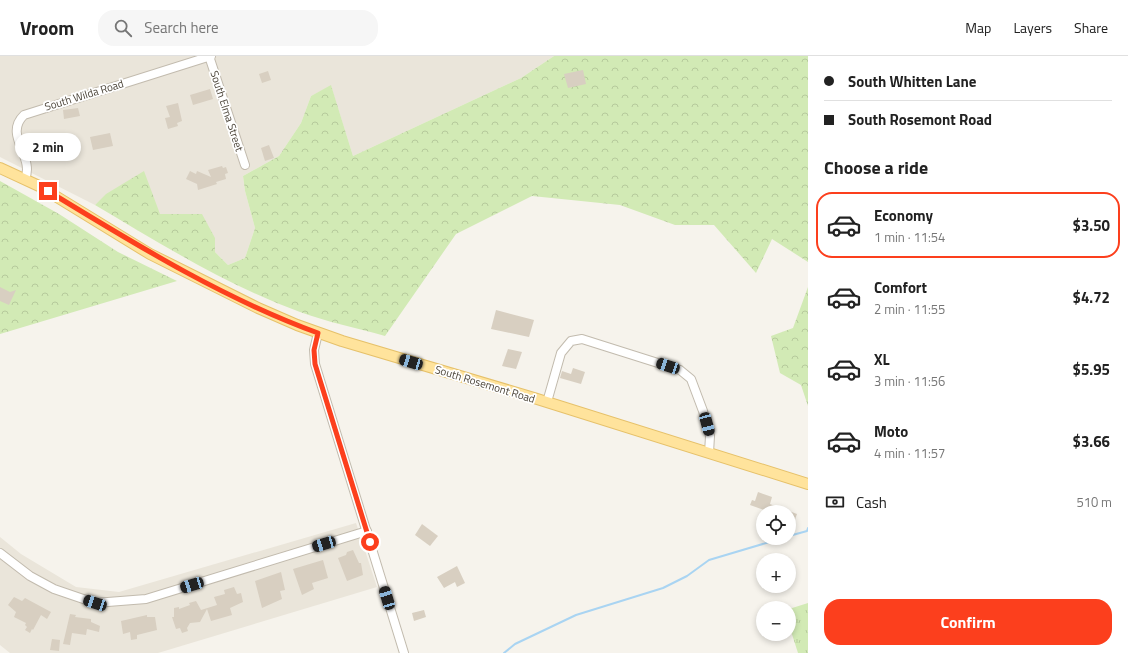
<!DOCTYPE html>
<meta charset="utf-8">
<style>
body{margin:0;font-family:"Titillium Web",sans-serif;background:#f6f6f6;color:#222;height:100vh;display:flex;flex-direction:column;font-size:15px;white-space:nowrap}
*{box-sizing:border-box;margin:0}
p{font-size:13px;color:#767676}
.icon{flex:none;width:22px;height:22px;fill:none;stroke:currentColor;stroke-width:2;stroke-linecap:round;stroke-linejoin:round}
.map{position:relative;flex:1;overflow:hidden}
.details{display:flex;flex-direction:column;background:#fff;width:320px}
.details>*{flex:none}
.banner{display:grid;align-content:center;height:88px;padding:0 16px;background:#fff}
.buttons{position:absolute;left:756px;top:449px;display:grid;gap:8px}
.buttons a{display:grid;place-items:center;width:40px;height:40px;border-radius:50%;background:#fff;box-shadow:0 2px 6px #0003;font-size:20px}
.end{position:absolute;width:18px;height:18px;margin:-9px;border:5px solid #fc3f1d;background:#fff;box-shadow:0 0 0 2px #fff}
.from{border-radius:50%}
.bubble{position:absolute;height:28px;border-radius:14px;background:#fff;box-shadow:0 2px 6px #0003;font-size:13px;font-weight:700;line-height:28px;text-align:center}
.car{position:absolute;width:12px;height:24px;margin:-12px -6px;border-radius:5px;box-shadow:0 0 3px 1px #0007;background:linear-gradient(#222 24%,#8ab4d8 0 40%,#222 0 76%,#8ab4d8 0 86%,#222 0)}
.banner b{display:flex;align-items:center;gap:14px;height:38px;font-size:15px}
.banner b+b{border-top:1px solid #e0e0e0}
.banner i{width:10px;height:10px;background:#222}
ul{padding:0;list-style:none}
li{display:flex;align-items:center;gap:12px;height:66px;margin:0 8px 6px;padding:0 8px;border:2px solid transparent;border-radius:16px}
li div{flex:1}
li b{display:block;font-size:15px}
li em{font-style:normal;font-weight:700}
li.current{border-color:#fc3f1d}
li>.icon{width:36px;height:36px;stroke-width:1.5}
h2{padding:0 16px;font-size:18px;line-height:48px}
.pay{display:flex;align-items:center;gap:10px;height:44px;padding:0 16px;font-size:15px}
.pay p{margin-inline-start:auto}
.cta{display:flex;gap:8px;margin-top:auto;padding:8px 16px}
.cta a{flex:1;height:46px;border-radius:16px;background:#fc3f1d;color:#fff;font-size:16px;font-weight:700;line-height:46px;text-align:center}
header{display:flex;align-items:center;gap:24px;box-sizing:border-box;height:56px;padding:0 20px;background:#fff;border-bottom:1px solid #e0e0e0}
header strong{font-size:19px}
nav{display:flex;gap:22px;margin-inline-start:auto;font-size:14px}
.search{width:280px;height:36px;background:#f6f6f6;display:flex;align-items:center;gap:10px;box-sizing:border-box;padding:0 14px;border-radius:16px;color:#767676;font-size:15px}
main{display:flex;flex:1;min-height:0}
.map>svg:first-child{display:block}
.residential{fill:#eae5da}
.grass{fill:url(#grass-tufts)}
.forest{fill:url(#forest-crowns)}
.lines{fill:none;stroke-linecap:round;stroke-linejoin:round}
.stream{stroke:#a9d4f2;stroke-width:2}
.building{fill:#d8cfc1}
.minor-casing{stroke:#c2bbae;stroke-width:10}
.major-casing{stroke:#e6c16a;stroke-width:12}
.minor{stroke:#fff;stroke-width:8}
.major{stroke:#ffe39c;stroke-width:10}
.route{stroke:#fc3f1d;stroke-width:5}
.labels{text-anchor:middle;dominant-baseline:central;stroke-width:3.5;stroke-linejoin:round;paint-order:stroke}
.street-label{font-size:11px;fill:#4b4439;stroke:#fff}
</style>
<header>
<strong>Vroom</strong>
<div class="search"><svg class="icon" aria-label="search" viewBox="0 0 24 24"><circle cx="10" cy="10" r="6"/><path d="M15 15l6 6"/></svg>Search here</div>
<nav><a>Map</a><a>Layers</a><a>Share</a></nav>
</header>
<main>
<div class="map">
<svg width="808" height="597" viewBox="0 0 808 597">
<defs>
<pattern id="grass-tufts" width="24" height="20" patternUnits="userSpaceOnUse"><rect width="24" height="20" fill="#d2eab5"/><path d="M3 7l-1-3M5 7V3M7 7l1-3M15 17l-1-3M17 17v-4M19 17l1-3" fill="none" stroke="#b6ca9c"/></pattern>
<pattern id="forest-crowns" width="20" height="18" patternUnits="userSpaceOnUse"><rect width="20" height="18" fill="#d2eab5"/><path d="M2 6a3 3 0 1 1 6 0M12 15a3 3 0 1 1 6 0" fill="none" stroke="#b6ca9c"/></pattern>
</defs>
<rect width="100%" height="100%" fill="#f6f3ec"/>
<g class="residential">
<path d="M0,0H554L521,22L353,100L331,30L311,40L301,67L279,100L243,120L245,135L255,172L245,202L228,209L215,196V182L160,158L113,134L95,149L0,101Z"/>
<path d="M356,467L377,531L158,597H10L0,589V481L21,498L76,531L119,536Z"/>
</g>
<path class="grass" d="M808,547V597H798L789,569V553Z"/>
<g class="forest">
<path d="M554,0H808V206L772,183L756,217L714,169H675L620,149L532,140L456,178L385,280C357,272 327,266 300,256C228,230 161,188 95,149L106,138L144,115L160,158H202L215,182V196L228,209L245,202L255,172L245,135L243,120L279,100L301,67L311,40L331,29L353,100L521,22Z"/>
<path d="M0,125L59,158L118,196L177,225L0,278Z"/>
<path d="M808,231V350L801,329L780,317L771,280L793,272Z"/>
</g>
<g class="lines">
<g class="stream">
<path d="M789,480L807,475L808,472"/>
<path d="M504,597L515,588L576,559L663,532L687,520L709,504L783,482"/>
</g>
</g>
<g class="building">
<path d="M583,14L586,28L568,32L564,18Z"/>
<path d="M268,15L271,24L262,27L259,18Z"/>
<path d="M210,33L213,43L193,49L190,39Z"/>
<path d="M178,47L182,65L177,67L178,70L168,73L165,62L170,61L166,50Z"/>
<path d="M78,52L80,60L64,63L63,54Z"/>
<path d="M110,77L113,90L93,94L90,81Z"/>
<path d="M269,89L274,102L265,105L261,92Z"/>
<path d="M61,90L65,99L55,102L51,93Z"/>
<path d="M222,110L223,112L226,111L228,117L225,118L226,123L216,126L217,128L198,134L197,128L186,123L190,115L196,118L197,115L211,121L208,114Z"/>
<path d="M0,231L10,236L16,234L9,249L0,245Z"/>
<path d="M496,254L534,264L529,281L491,273Z"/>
<path d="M508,293L522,296L516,313L502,310Z"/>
<path d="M573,312L585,316L581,328L560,322L562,315L571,318Z"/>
<path d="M758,436L772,441L770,448L789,456H766L767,455L750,449L752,444L755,445Z"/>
<path d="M789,455L797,458L790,477H789Z"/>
<path d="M422,468L438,480L430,490L415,479Z"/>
<path d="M353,494L359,507H361L363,519L347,525L338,502L346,499L347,496Z"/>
<path d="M323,504L328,522L312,527L314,533L302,539L293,513Z"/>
<path d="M457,510L465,527L457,531L455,526L444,532L437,521Z"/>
<path d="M281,516L285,534L280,535L282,543L262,552L255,525Z"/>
<path d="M234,531L237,538L241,537L243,546L230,552L232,559L211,565L207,553L200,566L190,567L187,572L188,575L182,577L180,572L176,573L172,561H174V552L179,551V553L190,549L189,547L196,545L201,554L217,549L214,541L225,538L224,534Z"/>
<path d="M14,541L22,545L25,542L51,556L47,563L41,559L33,574L32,573L30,577L25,574L27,571L25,569L26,567L14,561L16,556L8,549Z"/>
<path d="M424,554L426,561L414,565L412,557Z"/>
<path d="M70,558L76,559L75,561L91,563V566L100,570L99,576L87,573L86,579L72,577L70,589L63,588Z"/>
<path d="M147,559V561H155L157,574L137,579V583L131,584L130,576L123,578L121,565Z"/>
<path d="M52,583L60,584L59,595L50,594Z"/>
</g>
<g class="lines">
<g class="minor-casing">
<g id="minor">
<path d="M209,0L245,109"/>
<path d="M25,123C35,101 3,79 24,59L211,0"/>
<path d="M318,277L314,294L315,308L404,597"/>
<path d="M547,346L561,297L571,285L582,283L680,314L691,323L703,355L710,380L709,397"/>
<path d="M0,497L30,520L54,533L95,547L146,543L367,475"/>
</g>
</g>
<g class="major-casing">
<path id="major" d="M0,112L39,130L150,198L258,252L297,269L342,285L534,342L808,428"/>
</g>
<use href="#minor" class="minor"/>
<use href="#major" class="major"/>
</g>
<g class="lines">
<path class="route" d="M48,135C135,188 222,242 318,277L314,294L315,308L370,486"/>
</g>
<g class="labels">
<g class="street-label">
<text transform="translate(84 39) rotate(-17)">South Wilda Road</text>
<text transform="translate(227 55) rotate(72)">South Elma Street</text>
<text transform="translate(485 328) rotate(17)">South Rosemont Road</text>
</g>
</g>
</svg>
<div class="buttons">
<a><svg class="icon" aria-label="locate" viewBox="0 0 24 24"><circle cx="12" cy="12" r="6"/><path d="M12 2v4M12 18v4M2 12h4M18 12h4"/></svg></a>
<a>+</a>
<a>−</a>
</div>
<i class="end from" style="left:370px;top:486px"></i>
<i class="end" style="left:48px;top:135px"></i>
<div class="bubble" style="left:15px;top:77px;width:66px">2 min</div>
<i class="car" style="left:411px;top:306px;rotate:287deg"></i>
<i class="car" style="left:668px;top:310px;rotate:288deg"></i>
<i class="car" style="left:707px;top:368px;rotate:165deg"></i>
<i class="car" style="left:324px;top:488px;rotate:254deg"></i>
<i class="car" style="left:192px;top:529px;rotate:253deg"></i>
<i class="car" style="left:387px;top:542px;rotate:343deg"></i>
<i class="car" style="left:95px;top:547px;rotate:288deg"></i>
</div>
<section class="details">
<div class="banner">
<b><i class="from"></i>South Whitten Lane</b>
<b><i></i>South Rosemont Road</b>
</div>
<h2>Choose a ride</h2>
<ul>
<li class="current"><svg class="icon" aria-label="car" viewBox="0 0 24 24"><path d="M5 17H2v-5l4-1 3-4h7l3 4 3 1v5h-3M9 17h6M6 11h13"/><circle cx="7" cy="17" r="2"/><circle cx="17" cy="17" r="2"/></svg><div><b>Economy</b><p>1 min · 11:54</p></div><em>$3.50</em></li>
<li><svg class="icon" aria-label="car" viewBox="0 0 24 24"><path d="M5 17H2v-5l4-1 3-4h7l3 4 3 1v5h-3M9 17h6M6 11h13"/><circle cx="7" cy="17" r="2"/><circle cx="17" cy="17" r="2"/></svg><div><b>Comfort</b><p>2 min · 11:55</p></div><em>$4.72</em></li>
<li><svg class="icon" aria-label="car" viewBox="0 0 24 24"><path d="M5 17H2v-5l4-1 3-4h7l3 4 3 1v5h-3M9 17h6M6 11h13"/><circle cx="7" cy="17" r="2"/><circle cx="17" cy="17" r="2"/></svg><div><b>XL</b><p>3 min · 11:56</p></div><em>$5.95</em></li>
<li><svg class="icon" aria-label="car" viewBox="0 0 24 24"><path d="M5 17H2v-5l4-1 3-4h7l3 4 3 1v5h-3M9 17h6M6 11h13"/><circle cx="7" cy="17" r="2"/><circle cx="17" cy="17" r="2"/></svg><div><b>Moto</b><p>4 min · 11:57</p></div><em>$3.66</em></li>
</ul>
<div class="pay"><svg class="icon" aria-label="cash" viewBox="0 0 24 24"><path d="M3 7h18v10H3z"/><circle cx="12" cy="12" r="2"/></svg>Cash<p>510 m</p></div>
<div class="cta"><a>Confirm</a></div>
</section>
</main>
